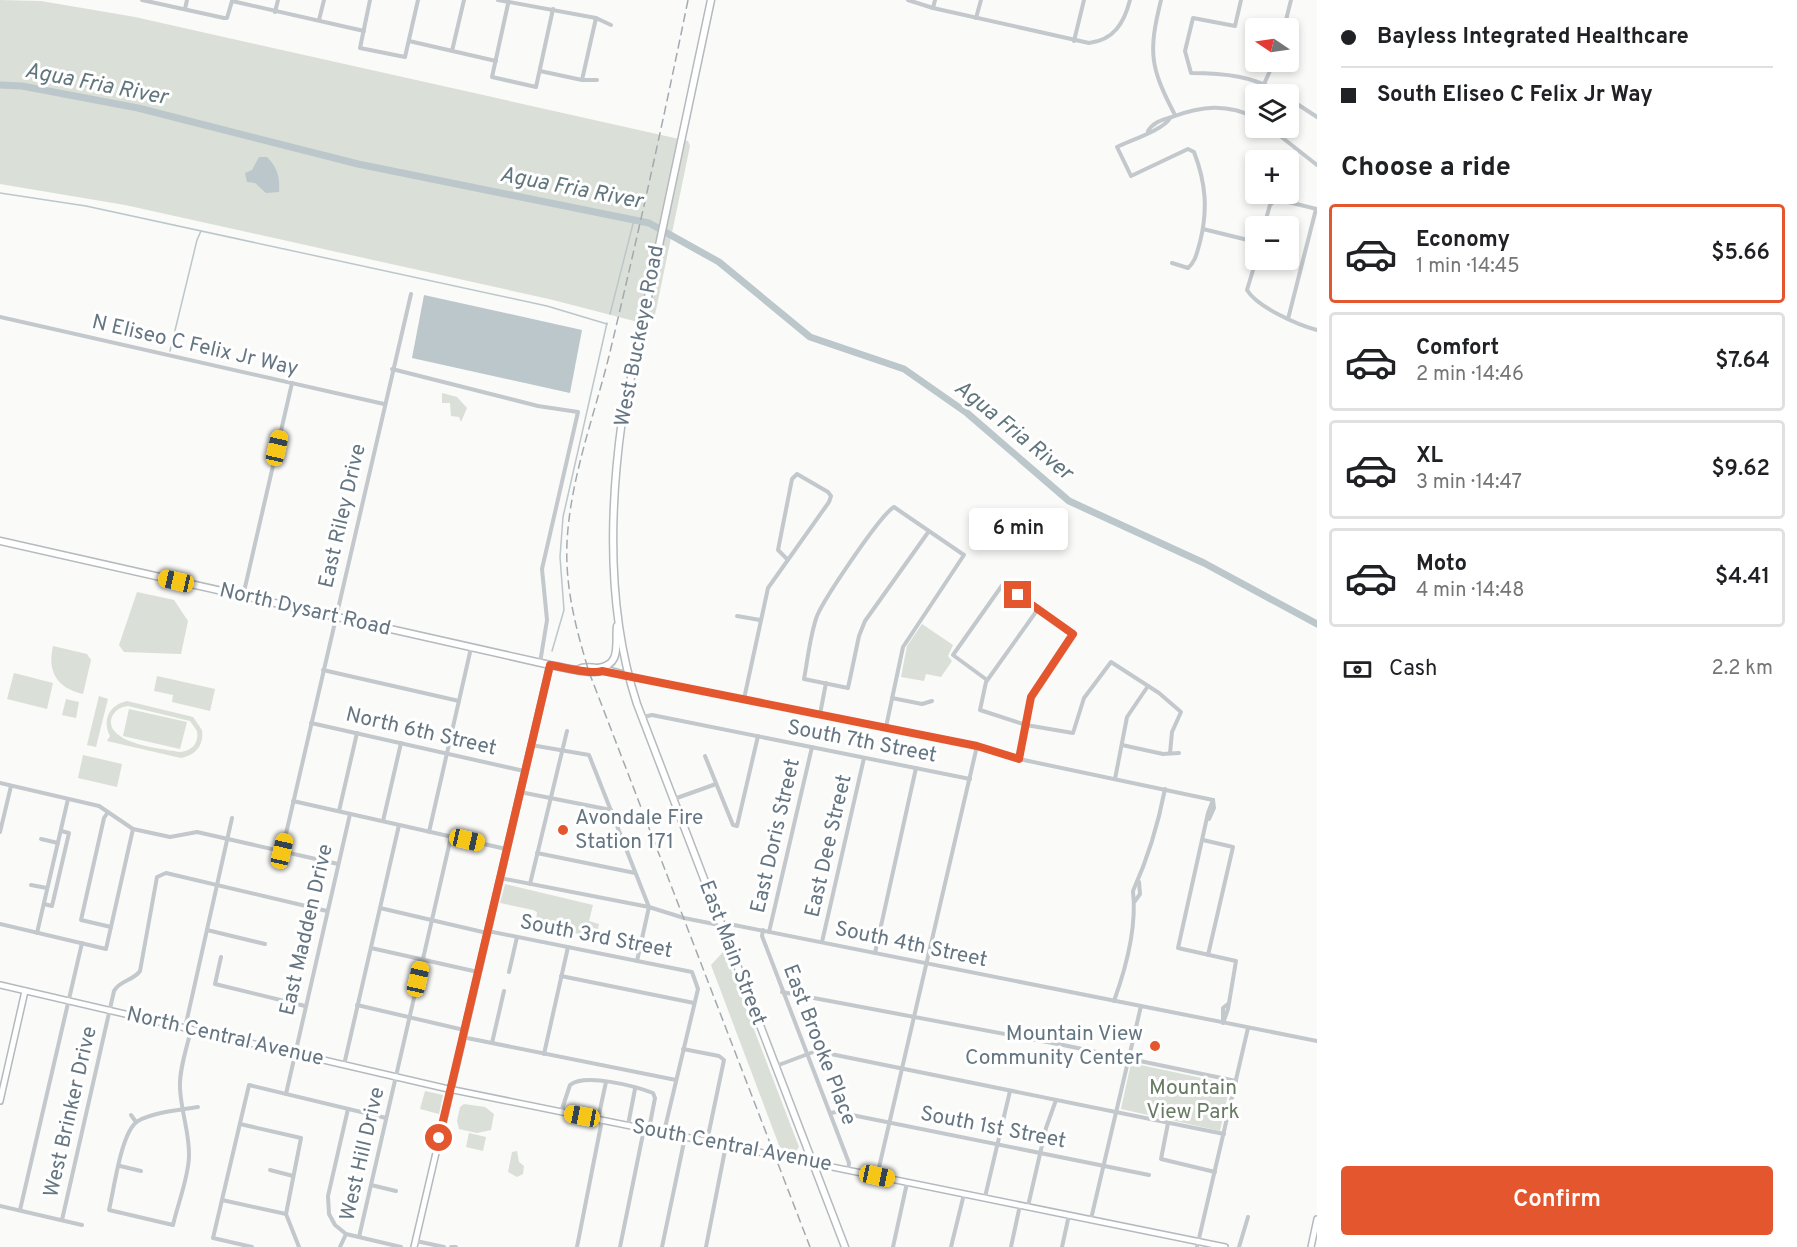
<!DOCTYPE html>
<meta charset="utf-8">
<style>
body{margin:0;font-family:Overpass,sans-serif;background:#f6f6f6;color:#202124;height:100vh;display:flex;flex-direction:column;font-size:22px;white-space:nowrap}
*{box-sizing:border-box;margin:0}
p{font-size:20px;color:#757577}
.icon{flex:none;width:33px;height:33px;fill:none;stroke:currentColor;stroke-width:2;stroke-linecap:round;stroke-linejoin:round}
.map{position:relative;flex:1;overflow:hidden}
.side{display:flex;flex-direction:column;background:#fff;width:480px}
.side>*{flex:none}
.banner{display:grid;align-content:center;height:132px;padding:0 24px;background:#fff}
.needle{width:39px;rotate:283deg}
.tools{position:absolute;left:1245px;top:18px;display:grid;gap:12px}
.tools a{display:grid;place-items:center;width:54px;height:54px;border-radius:6px;background:#fff;box-shadow:0 3px 9px #0003;font-size:30px}
.end{position:absolute;width:27px;height:27px;margin:-14px;border:8px solid #e4572e;background:#fff;box-shadow:0 0 0 3px #fff}
.from{border-radius:50%}
.bubble{position:absolute;height:42px;border-radius:6px;background:#fff;box-shadow:0 3px 9px #0003;font-size:20px;font-weight:600;line-height:42px;text-align:center}
.car{position:absolute;width:18px;height:36px;margin:-18px -9px;border-radius:8px;box-shadow:0 0 4px 2px #0007;background:linear-gradient(#f5c518 24%,#345 0 40%,#f5c518 0 76%,#345 0 86%,#f5c518 0)}
.banner b{display:flex;align-items:center;gap:21px;height:57px;font-size:22px}
.banner b+b{border-top:2px solid #e0e0e0}
.banner i{width:15px;height:15px;background:#202124}
ul{padding:0;list-style:none}
li{display:flex;align-items:center;gap:18px;height:99px;margin:0 12px 9px;padding:0 12px;border:3px solid #e0e0e0;border-radius:6px}
li div{flex:1}
li b{display:block;font-size:22px}
li em{font-style:normal;font-weight:600}
li.active{border-color:#e4572e}
li>.icon{width:54px;height:54px;stroke-width:1.5}
h2{padding:0 24px;font-size:27px;line-height:72px}
.pay{display:flex;align-items:center;gap:15px;height:66px;padding:0 24px;font-size:22px}
.pay p{margin-inline-start:auto}
.action{display:flex;gap:12px;margin-top:auto;padding:12px 24px}
.action a{flex:1;height:69px;border-radius:6px;background:#e4572e;color:#fff;font-size:24px;font-weight:600;line-height:69px;text-align:center}
main{display:flex;flex:1;min-height:0}
.map>svg:first-child{display:block}
.green{fill:#dadfd7;fill-rule:evenodd}
.water{fill:#bbc7cb}
.lines{fill:none;stroke-linecap:round;stroke-linejoin:round}
.stream{stroke:#bbc7cb;stroke-width:1.5}
.river{stroke:#bbc7cb;stroke-width:7}
.secondary-casing{stroke:#b3babf;stroke-width:8}
.primary-casing{stroke:#b5babe;stroke-width:9}
.street{stroke:#c3c8cc;stroke-width:4}
.secondary{stroke:#fff;stroke-width:5}
.primary{stroke:#fff;stroke-width:6}
.rail{stroke:#a2aab0;stroke-width:1.5;stroke-dasharray:9 4.5;stroke-linecap:butt}
.route{stroke:#e4572e;stroke-width:8}
.poi-dot{fill:#e4572e;stroke:#fff;stroke-width:2}
.labels{text-anchor:middle;dominant-baseline:central;stroke-width:6;stroke-linejoin:round;paint-order:stroke}
.street-label{font-size:21px;fill:#657683;stroke:#fff}
.poi-label{font-size:21px;fill:#657683;stroke:#fff;text-anchor:start}
.park-label{font-size:21px;fill:#687a64;stroke:#fff}
.water-label{font-size:22px;font-style:italic;fill:#60757c;stroke:#fff}
</style>
<main>
<div class="map">
<svg width="1317" height="1247" viewBox="0 0 1317 1247">
<rect width="100%" height="100%" fill="#fafaf8"/>
<g class="green">
<path d="M0,0L41,1L135,17L688,141L690,146L655,315L642,323L549,299L125,205L0,184Z"/>
<path d="M442,393L457,397L467,408L461,422L459,417L451,416L450,403H442Z"/>
<path d="M137,592L174,600L188,621L181,654L124,652L119,645Z"/>
<path d="M922,624L953,645L948,656L952,661L941,677L926,674L924,681L901,677L907,646Z"/>
<path d="M53,646L87,654L91,660L83,694C57,688 47,672 53,646Z"/>
<path d="M14,673L53,683L47,709L7,699Z"/>
<path d="M157,676L215,689L210,711L172,702L173,695L154,691Z"/>
<path d="M99,696L108,699L96,747L87,745Z"/>
<path d="M66,699L79,702L76,718L62,715Z"/>
<path d="M127,701L193,717L202,730C204,745 196,755 181,758L107,741L110,736C102,720 109,705 127,701ZM128,706L190,721L197,731C199,743 192,751 180,752C163,749 108,744 111,720C113,711 120,707 128,706Z"/>
<path d="M129,709L187,722L180,749L123,736Z"/>
<path d="M83,755L122,764L117,787L78,778Z"/>
<path d="M505,884L593,905L589,921L599,924L595,946L589,936L542,926L536,921L537,912L533,910L500,903Z"/>
<path d="M724,951L799,1147L796,1151L780,1148L711,965Z"/>
<path d="M1131,1063L1230,1084L1220,1131L1121,1109Z"/>
<path d="M425,1091L443,1095L439,1114L420,1109Z"/>
<path d="M464,1104L485,1107L494,1114L491,1130L477,1133L459,1129L457,1121L460,1107Z"/>
<path d="M469,1133L486,1137L483,1151L466,1147Z"/>
<path d="M517,1151L519,1162L524,1166L523,1174L517,1177L508,1172L512,1152Z"/>
</g>
<g class="water">
<path d="M259,157H267C278,168 280,178 279,192L266,193L255,183L247,182L245,173L252,170Z"/>
<path d="M424,295L582,330L570,393L412,358Z"/>
</g>
<g class="lines">
<g class="stream">
<path d="M0,193L86,206L547,306L607,324"/>
<path d="M610,314L634,220"/>
<path d="M170,351L197,240L201,231"/>
<path d="M552,651L564,610L560,557L563,517L607,323"/>
</g>
<path class="river" d="M0,85L22,86L138,108L358,164L649,223L719,262L810,337L904,369L967,413L1069,501L1204,563L1317,624"/>
<g class="secondary-casing">
<g id="secondary">
<path d="M0,985L444,1088L1225,1247"/>
<path d="M0,1101L25,991"/>
<path d="M414,1247L550,665"/>
<path d="M1311,1247L1317,1219"/>
</g>
</g>
<g class="primary-casing">
<g id="primary">
<path d="M711,0L622,420C609,513 607,613 637,704L845,1247"/>
<path d="M0,541L550,665C562,667 593,675 602,671"/>
<path d="M598,668C622,665 615,644 617,626"/>
<path d="M579,669C589,663 617,673 629,676"/>
</g>
</g>
<g class="street">
<path d="M142,0L224,18H227L232,1"/>
<path d="M370,0L360,48L405,57L418,0"/>
<path d="M498,0L596,18L611,25"/>
<path d="M908,0L933,8L1089,43C1114,40 1124,23 1130,0"/>
<path d="M1161,0C1148,53 1150,67 1175,115"/>
<path d="M1241,0L1235,26L1193,18L1185,51L1191,73C1224,73 1254,76 1283,94"/>
<path d="M232,1L364,31"/>
<path d="M508,4L492,77L536,87L553,9"/>
<path d="M933,8L935,0"/>
<path d="M185,9L187,0"/>
<path d="M275,12L278,0"/>
<path d="M976,18L981,0"/>
<path d="M319,20L324,0"/>
<path d="M1284,28L1291,0"/>
<path d="M409,41L496,61"/>
<path d="M1074,41L1084,0"/>
<path d="M452,51L464,0"/>
<path d="M540,71L582,80H597"/>
<path d="M582,80L596,18"/>
<path d="M1264,84L1274,62"/>
<path d="M1288,98L1317,117"/>
<path d="M1170,118C1165,129 1129,141 1117,147L1131,176L1188,149L1194,152C1206,183 1208,210 1200,242C1197,252 1196,261 1188,268L1172,263"/>
<path d="M1270,128L1317,165"/>
<path d="M1148,131C1154,121 1163,120 1172,117C1201,106 1227,103 1256,118"/>
<path d="M1264,226L1270,205L1276,199L1317,209"/>
<path d="M1203,229L1256,242"/>
<path d="M1256,260L1247,290C1257,307 1298,325 1317,330"/>
<path d="M0,317L384,404"/>
<path d="M1288,319L1316,209"/>
<path d="M392,369L538,406L578,412L542,569L547,620L540,663"/>
<path d="M243,596L292,383"/>
<path d="M1038,609L986,682L980,710L1026,725L1073,733L1084,698L1111,662L1159,693L1181,712L1172,732L1170,753"/>
<path d="M737,616L760,620"/>
<path d="M323,670L459,701"/>
<path d="M629,676L977,746L1019,759L1213,800"/>
<path d="M987,680L953,655L1003,584L1073,634L1031,697L1019,759"/>
<path d="M892,698L922,704L932,701"/>
<path d="M744,699L768,588L829,502L831,496L828,492L797,474L792,479L778,550L788,560"/>
<path d="M820,714L826,683"/>
<path d="M643,717L652,715L970,779"/>
<path d="M311,723L524,771"/>
<path d="M886,727L903,647L964,555L894,507C880,515 824,599 817,616C810,635 808,658 804,679L848,688L859,636L865,621L929,531"/>
<path d="M531,745L589,755L649,907L637,961"/>
<path d="M1122,745L1163,754L1179,753"/>
<path d="M705,756L733,825L737,826L758,736"/>
<path d="M1115,779L1127,717L1148,686"/>
<path d="M0,783L99,806L133,829L170,837L197,832L338,864"/>
<path d="M520,792L611,810"/>
<path d="M674,799L716,784"/>
<path d="M1213,800L1208,813L1178,948L1236,961L1228,1009L1223,1023"/>
<path d="M293,801L506,849"/>
<path d="M339,811L357,733"/>
<path d="M108,812L104,818L81,920L111,927"/>
<path d="M1209,819L1214,808L1213,800"/>
<path d="M383,821L401,743"/>
<path d="M0,832L11,786"/>
<path d="M429,832L471,648"/>
<path d="M41,839L58,843"/>
<path d="M1203,840L1233,847L1208,955"/>
<path d="M282,851L411,294"/>
<path d="M537,853L635,873"/>
<path d="M500,878L649,907L684,918L714,924H729L1317,1041"/>
<path d="M530,884L567,731"/>
<path d="M31,885L47,888"/>
<path d="M1135,901L1140,894L1139,882"/>
<path d="M44,904L52,906L69,833L61,831"/>
<path d="M380,908L487,933"/>
<path d="M0,924L106,949L133,829"/>
<path d="M207,930L265,944"/>
<path d="M763,930L762,936L849,1163L848,1170"/>
<path d="M488,931L692,972L698,989L664,1132"/>
<path d="M769,932L812,747"/>
<path d="M37,933L68,799"/>
<path d="M822,942L864,758"/>
<path d="M371,948L478,972"/>
<path d="M875,953L916,768"/>
<path d="M221,957L215,984L305,1006"/>
<path d="M509,972L517,937"/>
<path d="M561,976L694,1003"/>
<path d="M782,992L1063,1045L1236,1081"/>
<path d="M1114,1001C1126,968 1137,927 1133,891C1148,858 1158,825 1165,789"/>
<path d="M357,1005L464,1030"/>
<path d="M1223,1022V1008L1228,1004"/>
<path d="M185,1028L232,818"/>
<path d="M191,1029C187,1048 179,1069 180,1088C181,1112 190,1134 189,1157C188,1179 178,1203 173,1225L109,1210C114,1190 121,1131 138,1121C154,1112 180,1110 198,1107"/>
<path d="M462,1037L676,1080"/>
<path d="M492,1043L504,991"/>
<path d="M683,1049L719,1056L724,1060L707,1141"/>
<path d="M544,1054L568,947"/>
<path d="M344,1065L399,825"/>
<path d="M776,1066L816,1051L1224,1134"/>
<path d="M286,1094L350,814"/>
<path d="M348,1109L328,1196L329,1214L335,1225L346,1234L401,1247"/>
<path d="M561,1112L570,1085C585,1073 635,1086 653,1093L655,1098L649,1129"/>
<path d="M830,1113L837,1112L1149,1175"/>
<path d="M131,1115L136,1122"/>
<path d="M598,1119L606,1082"/>
<path d="M1168,1123L1161,1159L1215,1172"/>
<path d="M240,1124L301,1138L286,1214L299,1247"/>
<path d="M628,1125L635,1089"/>
<path d="M120,1166L141,1171"/>
<path d="M270,1170L293,1176"/>
<path d="M877,1176L977,746"/>
<path d="M371,1185L396,1191"/>
<path d="M985,1197L1010,1091"/>
<path d="M222,1200L286,1214"/>
<path d="M0,1206L82,1225"/>
<path d="M1028,1206L1046,1128L1056,1100"/>
<path d="M20,1210L82,943"/>
<path d="M1091,1219L1141,1006"/>
<path d="M62,1220L114,991C120,980 133,981 140,971L157,877L166,873L327,911"/>
<path d="M359,1237L451,837"/>
<path d="M416,1241L444,1247"/>
<path d="M252,1247L213,1238L249,1085L386,1118"/>
<path d="M340,1247L346,1234"/>
<path d="M451,1247H456"/>
<path d="M577,1247L602,1120"/>
<path d="M620,1247L644,1129"/>
<path d="M662,1247L685,1137"/>
<path d="M706,1247L726,1145"/>
<path d="M893,1247L907,1183"/>
<path d="M951,1247L964,1194"/>
<path d="M1011,1247L1020,1205"/>
<path d="M1062,1247L1069,1215"/>
<path d="M1197,1247L1248,1028"/>
<path d="M1239,1247L1248,1217"/>
</g>
<use href="#secondary" class="secondary"/>
<use href="#primary" class="primary"/>
<path class="rail" d="M688,0C664,118 638,235 610,352C595,414 570,478 567,543C565,588 576,629 589,672L810,1247"/>
</g>
<g class="lines">
<path class="route" d="M439,1138L550,665C562,667 593,675 602,671L977,746L1019,759L1031,697L1073,634L1018,595"/>
</g>
<g class="poi-dot">
<circle cx="563" cy="830" r="6"/>
<circle cx="1155" cy="1046" r="6"/>
</g>
<g class="labels">
<g class="street-label">
<text transform="translate(640 336) rotate(-79)">West Buckeye Road</text>
<text transform="translate(195 346) rotate(13)">N Eliseo C Felix Jr Way</text>
<text transform="translate(343 516) rotate(-77)">East Riley Drive</text>
<text transform="translate(305 610) rotate(13)">North Dysart Road</text>
<text transform="translate(421 732) rotate(13)">North 6th Street</text>
<text transform="translate(862 742) rotate(11)">South 7th Street</text>
<text transform="translate(776 836) rotate(-77)">East Doris Street</text>
<text transform="translate(829 846) rotate(-77)">East Dee Street</text>
<text transform="translate(307 930) rotate(-77)">East Madden Drive</text>
<text transform="translate(596 937) rotate(11)">South 3rd Street</text>
<text transform="translate(911 945) rotate(12)">South 4th Street</text>
<text transform="translate(732 953) rotate(69)">East Main Street</text>
<text transform="translate(225 1037) rotate(13)">North Central Avenue</text>
<text transform="translate(819 1045) rotate(69)">East Brooke Place</text>
<text transform="translate(71 1112) rotate(-77)">West Brinker Drive</text>
<text transform="translate(993 1128) rotate(11)">South 1st Street</text>
<text transform="translate(732 1146) rotate(11)">South Central Avenue</text>
<text transform="translate(363 1154) rotate(-77)">West Hill Drive</text>
</g>
<g class="poi-label">
<text x="575" y="818">Avondale Fire<tspan x="575" dy="24">Station 171</tspan></text>
<text x="1143" y="1034" text-anchor="end">Mountain View<tspan x="1143" dy="24">Community Center</tspan></text>
</g>
<g class="park-label">
<text x="1193" y="1088">Mountain<tspan x="1193" dy="24">View Park</tspan></text>
</g>
<g class="water-label">
<text transform="translate(96 85) rotate(11)">Agua Fria River</text>
<text transform="translate(571 189) rotate(11)">Agua Fria River</text>
<text transform="translate(1013 431) rotate(39)">Agua Fria River</text>
</g>
</g>
</svg>
<div class="tools">
<a><svg class="needle" viewBox="-14 -14 28 28"><path d="M0-13l5 13h-10z" fill="#e53935"/><path d="M0 13l5-13h-10z" fill="#757577"/></svg></a>
<a><svg class="icon" aria-label="layers" viewBox="0 0 24 24"><path d="M12 4l9 5-9 5-9-5zM3 14l9 5 9-5"/></svg></a>
<a>+</a>
<a>−</a>
</div>
<i class="end from" style="left:439px;top:1138px"></i>
<i class="end" style="left:1018px;top:595px"></i>
<div class="bubble" style="left:969px;top:508px;width:99px">6 min</div>
<i class="car" style="left:277px;top:448px;rotate:13deg"></i>
<i class="car" style="left:176px;top:581px;rotate:283deg"></i>
<i class="car" style="left:467px;top:840px;rotate:103deg"></i>
<i class="car" style="left:282px;top:851px;rotate:13deg"></i>
<i class="car" style="left:418px;top:979px;rotate:13deg"></i>
<i class="car" style="left:582px;top:1116px;rotate:281deg"></i>
<i class="car" style="left:877px;top:1176px;rotate:102deg"></i>
</div>
<section class="side">
<div class="banner">
<b><i class="from"></i>Bayless Integrated Healthcare</b>
<b><i></i>South Eliseo C Felix Jr Way</b>
</div>
<h2>Choose a ride</h2>
<ul>
<li class="active"><svg class="icon" aria-label="car" viewBox="0 0 24 24"><path d="M5 17H2v-5l4-1 3-4h7l3 4 3 1v5h-3M9 17h6M6 11h13"/><circle cx="7" cy="17" r="2"/><circle cx="17" cy="17" r="2"/></svg><div><b>Economy</b><p>1 min · 14:45</p></div><em>$5.66</em></li>
<li><svg class="icon" aria-label="car" viewBox="0 0 24 24"><path d="M5 17H2v-5l4-1 3-4h7l3 4 3 1v5h-3M9 17h6M6 11h13"/><circle cx="7" cy="17" r="2"/><circle cx="17" cy="17" r="2"/></svg><div><b>Comfort</b><p>2 min · 14:46</p></div><em>$7.64</em></li>
<li><svg class="icon" aria-label="car" viewBox="0 0 24 24"><path d="M5 17H2v-5l4-1 3-4h7l3 4 3 1v5h-3M9 17h6M6 11h13"/><circle cx="7" cy="17" r="2"/><circle cx="17" cy="17" r="2"/></svg><div><b>XL</b><p>3 min · 14:47</p></div><em>$9.62</em></li>
<li><svg class="icon" aria-label="car" viewBox="0 0 24 24"><path d="M5 17H2v-5l4-1 3-4h7l3 4 3 1v5h-3M9 17h6M6 11h13"/><circle cx="7" cy="17" r="2"/><circle cx="17" cy="17" r="2"/></svg><div><b>Moto</b><p>4 min · 14:48</p></div><em>$4.41</em></li>
</ul>
<div class="pay"><svg class="icon" aria-label="cash" viewBox="0 0 24 24"><path d="M3 7h18v10H3z"/><circle cx="12" cy="12" r="2"/></svg>Cash<p>2.2 km</p></div>
<div class="action"><a>Confirm</a></div>
</section>
</main>
